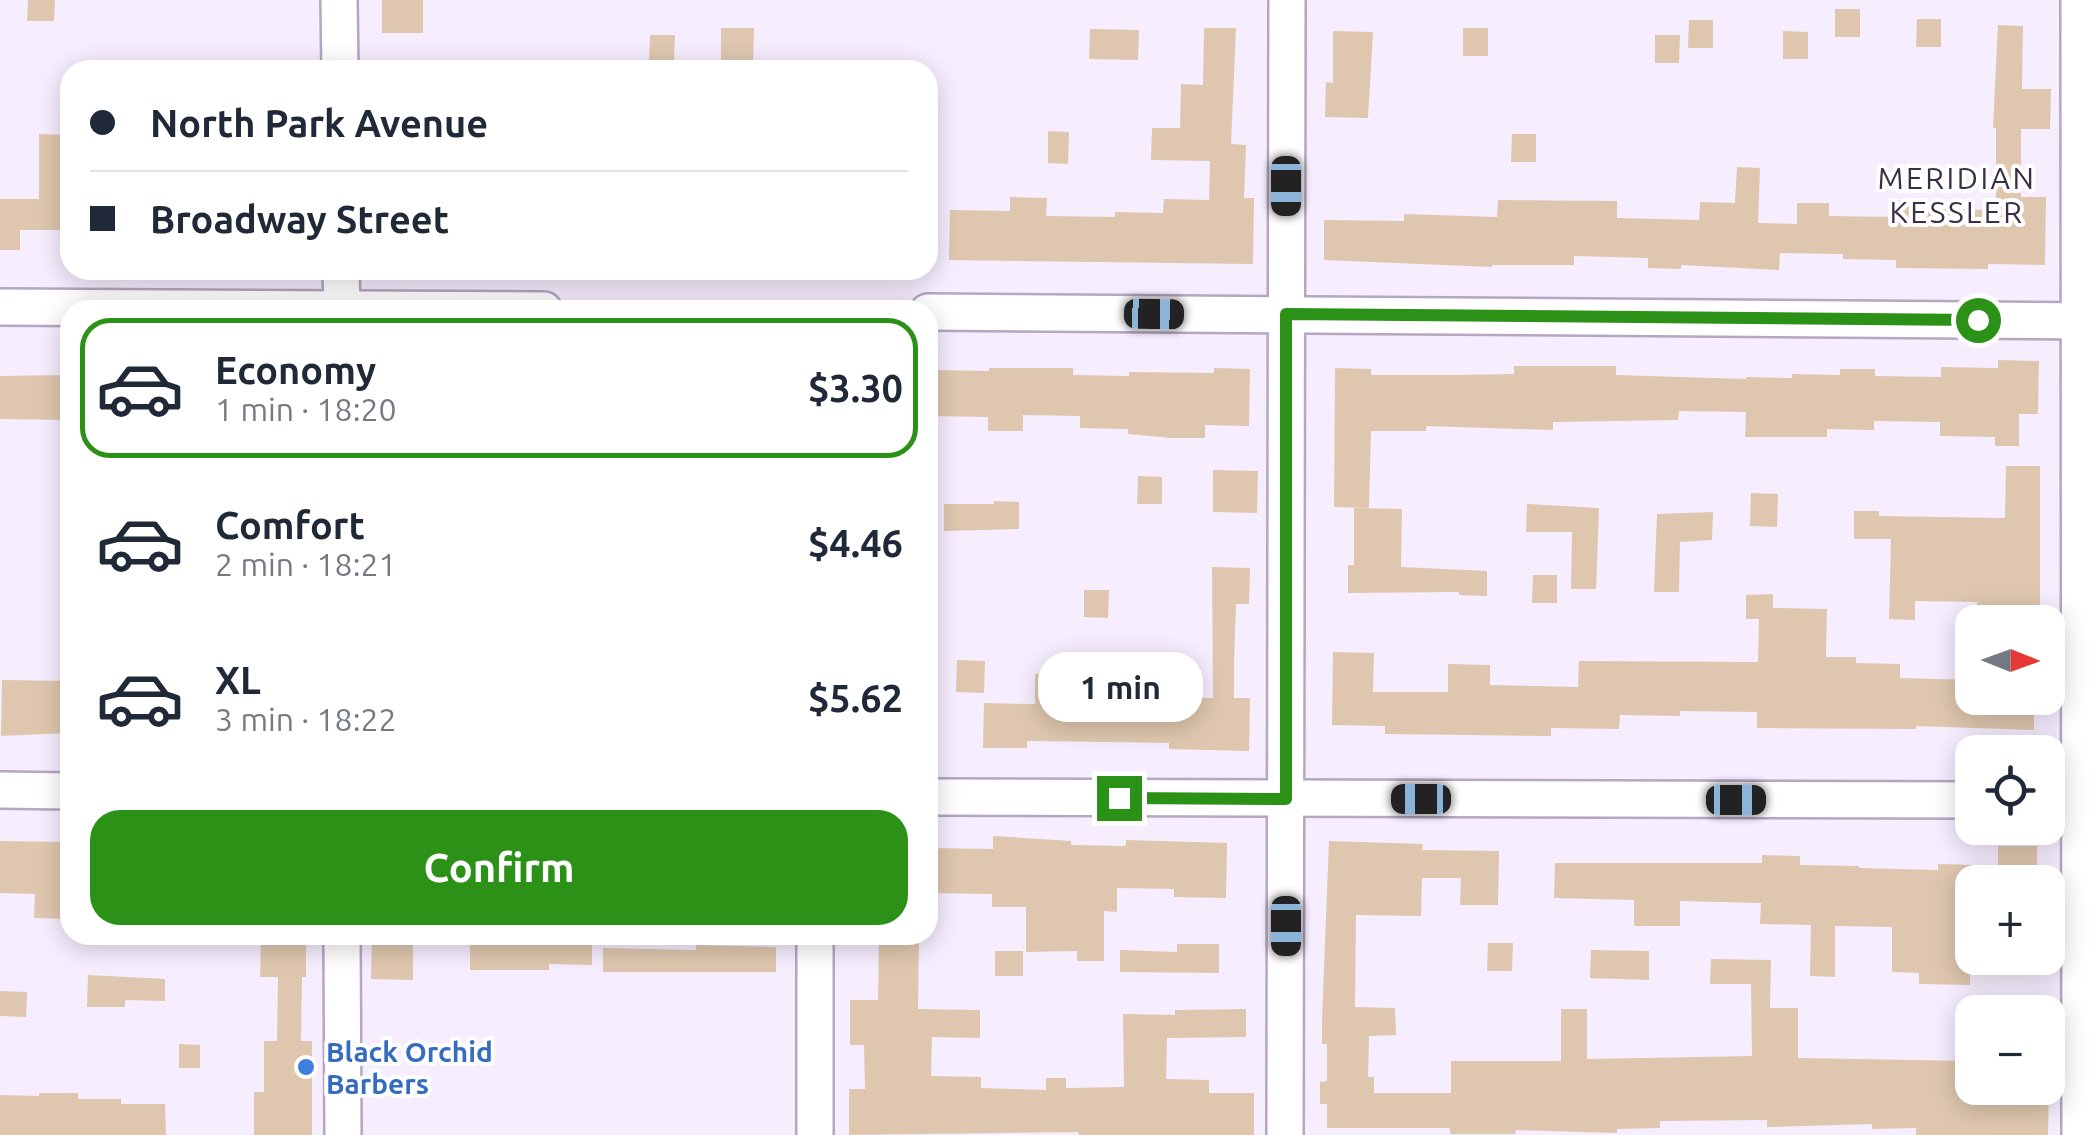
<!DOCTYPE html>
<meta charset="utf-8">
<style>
body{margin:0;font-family:Ubuntu,sans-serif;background:#f2f2f3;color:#1f2937;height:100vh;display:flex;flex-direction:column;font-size:38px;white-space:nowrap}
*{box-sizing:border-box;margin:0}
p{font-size:32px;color:#747a83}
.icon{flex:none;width:55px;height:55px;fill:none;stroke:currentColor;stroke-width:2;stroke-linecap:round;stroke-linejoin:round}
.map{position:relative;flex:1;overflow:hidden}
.side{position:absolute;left:60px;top:300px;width:878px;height:645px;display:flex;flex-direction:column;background:#fff;border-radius:30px;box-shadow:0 5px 25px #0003}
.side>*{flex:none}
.guide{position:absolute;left:60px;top:60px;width:878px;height:220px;border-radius:30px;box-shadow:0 5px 25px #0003;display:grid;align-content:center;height:220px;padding:0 30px;background:#fff}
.needle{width:65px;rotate:91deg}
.fabs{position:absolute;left:1955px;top:605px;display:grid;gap:20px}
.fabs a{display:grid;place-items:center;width:110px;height:110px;border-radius:20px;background:#fff;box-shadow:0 5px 25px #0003;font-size:50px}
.end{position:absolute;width:45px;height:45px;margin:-22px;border:12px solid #2b9217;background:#fff;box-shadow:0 0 0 5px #fff}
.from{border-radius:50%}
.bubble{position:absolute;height:70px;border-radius:30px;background:#fff;box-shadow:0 5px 25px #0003;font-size:32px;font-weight:700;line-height:70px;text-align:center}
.car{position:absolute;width:30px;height:60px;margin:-30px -15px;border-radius:12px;box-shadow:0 0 8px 2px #0007;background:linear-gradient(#222 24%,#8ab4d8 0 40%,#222 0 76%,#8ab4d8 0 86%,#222 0)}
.guide b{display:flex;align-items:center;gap:35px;height:95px;font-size:38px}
.guide b+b{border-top:2px solid #e0e1e3}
.guide i{width:25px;height:25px;background:#1f2937}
ul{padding:18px 0 0;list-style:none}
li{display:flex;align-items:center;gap:30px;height:140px;margin:0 20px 15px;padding:0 10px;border:5px solid transparent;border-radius:30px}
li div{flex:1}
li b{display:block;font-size:38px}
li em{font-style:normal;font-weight:700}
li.on{border-color:#2b9217}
li>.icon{width:90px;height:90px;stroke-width:1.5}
.button{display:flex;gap:20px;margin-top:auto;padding:20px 30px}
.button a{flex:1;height:115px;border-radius:30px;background:#2b9217;color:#fff;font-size:40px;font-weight:700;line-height:115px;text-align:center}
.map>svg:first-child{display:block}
.building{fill:#dfc7af}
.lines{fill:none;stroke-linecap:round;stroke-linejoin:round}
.minor-casing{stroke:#b5a6c2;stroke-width:40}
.minor{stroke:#fff;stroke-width:35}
.route{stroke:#2b9217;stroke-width:12}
.shop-dot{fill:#3f7fe0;stroke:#fff;stroke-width:4}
.labels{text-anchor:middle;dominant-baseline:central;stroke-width:8;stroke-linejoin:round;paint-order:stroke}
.shop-label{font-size:28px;font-weight:bold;fill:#366cbe;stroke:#fff;text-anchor:start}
.neighbourhood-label{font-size:30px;letter-spacing:2.5px;fill:#3c2f45;stroke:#fff}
</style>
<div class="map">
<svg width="2095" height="1135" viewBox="0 0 2095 1135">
<rect width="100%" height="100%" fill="#f6edfe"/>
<g class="building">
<path d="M28,0H55L54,21H27Z"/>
<rect x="382" y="0" width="41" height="33"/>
<rect x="1835" y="9" width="25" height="28"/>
<path d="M1917,19H1941V47H1916Z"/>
<path d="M1689,20H1713V48H1688Z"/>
<path d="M1998,25L2023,26L2022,89H2051L2050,129H2021V197H2046L2045,265L1988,264V269L1896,268V260L1843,259V254L1780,253L1779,270L1681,265V269L1648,268V258L1574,256V265H1492V267L1324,260V220L1404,221V214L1497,217L1498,200L1617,201V218L1699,220L1700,202L1735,203L1737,167L1760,168L1758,223L1797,224V203H1829V216L1897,217L1898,200L1937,201L1936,209L1996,210V128H1993Z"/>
<path d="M721,28H754L753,66H721Z"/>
<path d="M1204,28H1236L1231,144L1246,145L1244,198H1254L1253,264L949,260L950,210L1010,211V197L1047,198L1046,216L1115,217V212L1163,213L1164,199L1209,200L1210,161L1151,160L1152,128H1180L1181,84L1203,85Z"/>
<rect x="1463" y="28" width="25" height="28"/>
<path d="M1090,29L1139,30L1138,60L1089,59Z"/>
<path d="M1333,31L1373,32L1368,118L1325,117L1326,82L1333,83Z"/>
<path d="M1783,31L1808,32V59H1783Z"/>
<path d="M650,35H675L674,63H649Z"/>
<path d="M1655,35H1680L1679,63H1655Z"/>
<path d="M1048,131L1069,132L1068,164L1048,163Z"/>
<path d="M39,134L70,135V230H20V250H0V199H39Z"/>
<path d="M1512,134H1536V162H1511Z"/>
<path d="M1998,360L2039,361L2038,414H2019V446H1995V437L1940,436V422L1874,421V430L1827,429V437H1745L1746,412L1679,411L1678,420L1553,422V430L1426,426V431H1371L1369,508L1334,507L1335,368L1371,369V375H1453L1514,374V366H1616V375L1746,379V377L1792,378V374L1840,375V369H1875V376L1941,377V367L1998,368Z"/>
<path d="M989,368H1073V375L1129,376V372L1214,373V368L1250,369L1249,426L1205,425V438H1172L1128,434V429L1080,428V416L1023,415V431H988V417L928,416V370L989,371Z"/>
<path d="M69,375L68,420L0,419V376Z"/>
<path d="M2006,466H2040V607H1977V602L1915,601V620L1889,619L1891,539H1854V511H1879V516L2005,518Z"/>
<path d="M1213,470L1258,471L1257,513L1213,512Z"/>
<path d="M1138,476L1162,477V504H1137Z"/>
<path d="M1751,493L1778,494L1777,527L1750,526Z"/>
<path d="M994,501L1019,502V529L944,531V504H994Z"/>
<path d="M1527,504L1599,508L1596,589H1571L1572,532H1526Z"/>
<path d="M1354,508L1402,509L1401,567L1487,571V596L1459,595V592L1348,593V565H1354Z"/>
<path d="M1713,512L1712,540L1680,542L1679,592H1654L1657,514Z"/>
<path d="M1212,567L1250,568L1249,604H1236L1234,662V698H1250L1249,751L1169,749V743L1108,742L1027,741V748H983L984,703L1035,704V674H1072V690L1122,691L1123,671H1155V697L1213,698Z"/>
<path d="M1533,575H1557V603H1532Z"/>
<path d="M1084,590H1109L1108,618L1084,617Z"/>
<path d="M1773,594V608L1827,609L1826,657H1856V663L1900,664V678L1972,680V698H2034V730L1916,726V729L1757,728V712L1680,711V716L1620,715L1619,729L1551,728V736L1385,734V726L1332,725L1333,652L1374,653L1373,692H1448V664L1490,665V685L1578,687L1579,661L1758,662L1759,619H1746V595Z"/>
<path d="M957,660L985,661L984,693L956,692Z"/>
<path d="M2,680L70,681V733L1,736Z"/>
<path d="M993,836L1071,841V845L1126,846V840L1227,843L1226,898L1174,897V889L1117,888V912L1104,911V961H1077V951L1026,952V907H992V894L928,893V848L993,849Z"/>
<path d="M0,841L70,842V919L34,918L35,894L0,893Z"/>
<path d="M1329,841L1423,844L1422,850L1499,851L1498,905H1460L1461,878H1422L1421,916L1356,915L1355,1007L1395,1008L1396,1035L1369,1036L1368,1077H1374V1093H1451V1061H1561V1009H1587V1059L1752,1056L1751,984H1710L1711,959L1771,960L1770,1008H1798V1058L1971,1061V1088H2049L2048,1135H1916V1128L1872,1129V1124L1767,1127V1120L1660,1121V1128L1617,1129V1133L1516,1130L1515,1134H1450V1128H1327V1104H1320V1082L1327,1081V1044H1322V1019Z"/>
<rect x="1998" y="846" width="39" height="36"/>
<path d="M1762,855L1800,856V865L1859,866V868L1938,870V864L1972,865L1970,985L1919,984V973L1892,972V927L1835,926V977L1810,976L1811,925L1760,924L1761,903L1680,901V926H1634V900L1554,898L1555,863H1762Z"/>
<path d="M372,935H413V980L371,979Z"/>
<path d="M879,939H919L918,1009L980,1010V1038L932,1037L931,1076L981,1077V1088L1046,1090V1078H1066V1088L1124,1087L1123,1014L1175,1015V1010L1246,1009V1037L1167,1038L1166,1079L1209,1080V1093H1254V1135H1079L1078,1132L849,1135V1089H865L864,1045H850V1000H878Z"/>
<path d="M565,940H592V965L549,964V970H470V945H565Z"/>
<path d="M261,942H306V977H302L301,1041H312V1135H254V1092H264V1041H277L278,977H260Z"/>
<path d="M1488,943H1513L1512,971H1487Z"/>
<path d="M1177,944H1219V973L1120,972V950L1177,952Z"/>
<path d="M696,945L776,947V972H603V948L696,950Z"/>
<path d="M1591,950L1649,951V980L1590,978Z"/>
<rect x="995" y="951" width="28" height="25"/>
<path d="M88,975L165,979V1001L125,1000V1007H87Z"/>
<path d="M0,991L27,992L26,1017L0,1016Z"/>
<path d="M179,1044L200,1045V1068H179Z"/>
<path d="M39,1093H78V1099H121V1104H165L166,1135H0V1095L39,1096Z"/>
</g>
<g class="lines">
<g class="minor-casing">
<g id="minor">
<path d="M339,0L340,70"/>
<path d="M2079,0L2080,1135"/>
<path d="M341,270L342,310"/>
<path d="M0,307L544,310"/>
<path d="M928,312L2095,321"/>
<path d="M0,790L70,791"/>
<path d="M928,797L1972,800"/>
<path d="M342,935L343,1135"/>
<path d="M815,1135V935"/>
<path d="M1285,1135L1287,0"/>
</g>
</g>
<use href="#minor" class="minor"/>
</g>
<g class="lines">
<path class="route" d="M1119,798L1286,799V314L1978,320"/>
</g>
<circle class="shop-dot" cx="306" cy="1067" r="10"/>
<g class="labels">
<g class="shop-label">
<text x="326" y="1051">Black Orchid<tspan x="326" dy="32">Barbers</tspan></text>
</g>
<g class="neighbourhood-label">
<text x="1957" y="178">MERIDIAN<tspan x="1957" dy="34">KESSLER</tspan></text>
</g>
</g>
</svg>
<div class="fabs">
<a><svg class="needle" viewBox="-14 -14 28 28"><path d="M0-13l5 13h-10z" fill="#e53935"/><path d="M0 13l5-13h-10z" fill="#747a83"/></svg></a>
<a><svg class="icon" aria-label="locate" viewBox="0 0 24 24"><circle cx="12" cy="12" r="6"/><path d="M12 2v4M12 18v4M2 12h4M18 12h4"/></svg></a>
<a>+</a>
<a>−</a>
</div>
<i class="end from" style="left:1978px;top:320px"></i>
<i class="end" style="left:1119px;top:798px"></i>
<div class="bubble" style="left:1038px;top:652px;width:165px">1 min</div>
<i class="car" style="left:1286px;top:186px;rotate:180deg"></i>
<i class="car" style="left:1154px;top:314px;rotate:91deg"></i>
<i class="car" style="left:1421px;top:799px;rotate:270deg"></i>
<i class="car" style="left:1736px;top:800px;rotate:90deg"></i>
<i class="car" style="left:1286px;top:926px;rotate:180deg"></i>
<div class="guide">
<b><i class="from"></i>North Park Avenue</b>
<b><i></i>Broadway Street</b>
</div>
<section class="side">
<ul>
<li class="on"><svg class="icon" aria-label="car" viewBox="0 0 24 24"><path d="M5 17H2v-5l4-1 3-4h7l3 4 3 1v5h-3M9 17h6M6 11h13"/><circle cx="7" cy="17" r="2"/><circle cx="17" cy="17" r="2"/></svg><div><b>Economy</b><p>1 min · 18:20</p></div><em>$3.30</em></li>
<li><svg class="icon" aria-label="car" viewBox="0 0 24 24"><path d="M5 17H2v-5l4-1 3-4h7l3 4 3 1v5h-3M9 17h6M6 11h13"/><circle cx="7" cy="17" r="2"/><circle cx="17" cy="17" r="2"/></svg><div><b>Comfort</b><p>2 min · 18:21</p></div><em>$4.46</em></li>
<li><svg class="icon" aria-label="car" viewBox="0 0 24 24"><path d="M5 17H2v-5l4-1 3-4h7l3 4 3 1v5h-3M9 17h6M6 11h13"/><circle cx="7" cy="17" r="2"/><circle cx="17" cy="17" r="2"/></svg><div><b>XL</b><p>3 min · 18:22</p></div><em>$5.62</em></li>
</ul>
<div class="button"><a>Confirm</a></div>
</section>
</div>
